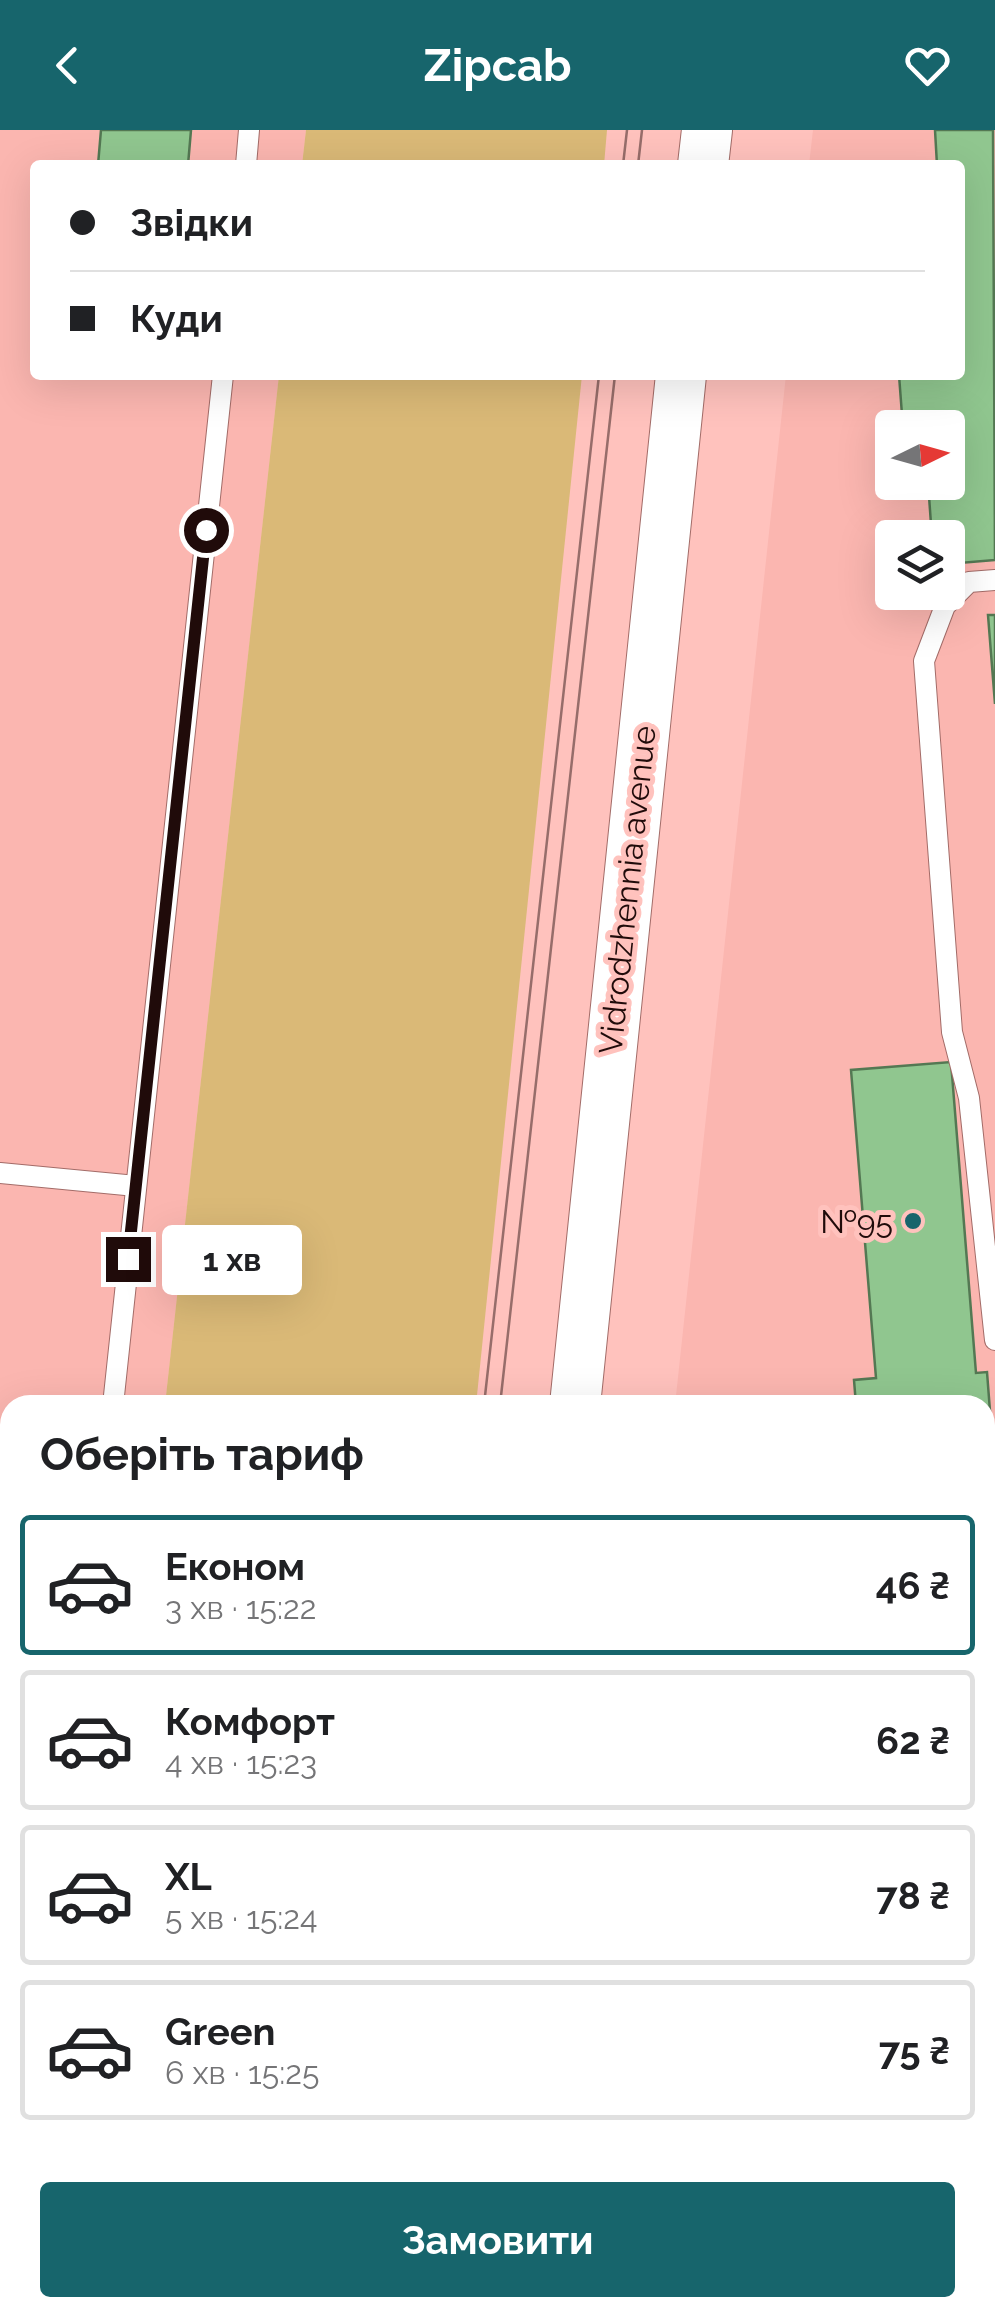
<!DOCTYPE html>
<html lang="uk">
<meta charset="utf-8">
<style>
body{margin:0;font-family:Raleway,sans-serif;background:#f2f2f2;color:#202124;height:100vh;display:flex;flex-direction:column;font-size:38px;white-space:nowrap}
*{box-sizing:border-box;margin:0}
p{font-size:32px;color:#757577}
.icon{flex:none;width:55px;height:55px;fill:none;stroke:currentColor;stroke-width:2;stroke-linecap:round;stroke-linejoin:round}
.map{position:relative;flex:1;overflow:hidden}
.panel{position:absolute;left:0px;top:1265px;width:995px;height:922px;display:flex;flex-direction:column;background:#fff;border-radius:30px 30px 0 0;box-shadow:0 10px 40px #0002}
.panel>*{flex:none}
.top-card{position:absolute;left:30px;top:30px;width:935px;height:220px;border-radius:10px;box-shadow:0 10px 40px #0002;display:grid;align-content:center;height:220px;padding:0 40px;background:#fff}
.needle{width:65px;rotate:85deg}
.buttons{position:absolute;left:875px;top:280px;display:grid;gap:20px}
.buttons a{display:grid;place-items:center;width:90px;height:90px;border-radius:10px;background:#fff;box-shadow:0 10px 40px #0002;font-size:50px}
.end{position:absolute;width:45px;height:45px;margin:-22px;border:12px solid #200b0a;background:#fff;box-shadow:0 0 0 5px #fff}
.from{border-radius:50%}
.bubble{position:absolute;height:70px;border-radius:10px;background:#fff;box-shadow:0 10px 40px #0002;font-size:32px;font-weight:700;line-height:70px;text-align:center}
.top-card b{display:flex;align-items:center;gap:35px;height:95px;font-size:38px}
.top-card b+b{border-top:2px solid #e0e0e0}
.top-card i{width:25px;height:25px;background:#202124}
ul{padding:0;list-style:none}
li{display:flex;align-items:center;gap:30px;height:140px;margin:0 20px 15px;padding:0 20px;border:5px solid #e0e0e0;border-radius:10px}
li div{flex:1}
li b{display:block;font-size:38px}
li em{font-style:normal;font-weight:700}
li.selected{border-color:#17656c}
li>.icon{width:90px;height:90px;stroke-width:1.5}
h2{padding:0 40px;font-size:45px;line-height:120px}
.action{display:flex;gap:20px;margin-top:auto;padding:20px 40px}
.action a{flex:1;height:115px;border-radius:10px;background:#17656c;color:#fff;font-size:40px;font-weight:700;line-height:115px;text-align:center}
header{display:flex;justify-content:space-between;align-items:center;height:130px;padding:0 40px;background:#17656c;color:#fff;font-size:45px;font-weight:700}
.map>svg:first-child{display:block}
.built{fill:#fbb6b0;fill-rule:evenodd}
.green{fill:#dab977}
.building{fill:#90c68f;stroke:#547853;stroke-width:2.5}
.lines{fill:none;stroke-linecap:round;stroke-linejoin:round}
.service-casing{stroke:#a36c68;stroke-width:22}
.tertiary-casing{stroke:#a36c68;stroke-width:52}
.service{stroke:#fff;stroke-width:20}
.tertiary{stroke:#fff;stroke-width:50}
.tram{stroke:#976d6a;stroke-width:2.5}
.route{stroke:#200b0a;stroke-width:12}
.poi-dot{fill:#17656c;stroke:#ffc2bd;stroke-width:4}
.labels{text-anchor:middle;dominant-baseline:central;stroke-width:10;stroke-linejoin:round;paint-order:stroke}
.street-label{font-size:32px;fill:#200b0a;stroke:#ffc2bd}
.poi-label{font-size:32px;fill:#200b0a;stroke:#ffc2bd;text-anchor:end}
</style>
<header><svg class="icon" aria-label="back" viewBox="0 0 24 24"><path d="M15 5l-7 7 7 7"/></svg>Zipcab<svg class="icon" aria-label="heart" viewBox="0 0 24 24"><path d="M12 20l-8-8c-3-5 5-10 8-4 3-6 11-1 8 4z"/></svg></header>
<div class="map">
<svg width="995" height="2186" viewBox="0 0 995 2186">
<rect width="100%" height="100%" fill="#ffc2bd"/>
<g class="built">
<path d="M0,0H306L302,35H35V245H279L165,1275H10V2178H64L63,2186H0Z"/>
<path d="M813,0H995V2186H582V2178H985V1275H675L786,245H960V35H809ZM892,298H948V352H892ZM892,408H948V462H892Z"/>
</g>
<g class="green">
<path d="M306,0H607L604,35H302Z"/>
<path d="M279,245H582L476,1275H165Z"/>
<path d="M64,2178H383L382,2186H63Z"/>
</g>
<g class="building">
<path d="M101,0H191L188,35H98Z"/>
<path d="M935,0H993L995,430L948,434V408H932L928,352H948V298H903L899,245H960V35H937Z"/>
<path d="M988,485H995V574Z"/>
<path d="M951,932L976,1243L987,1242L990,1281H985V1275H856L854,1250L876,1248L851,940Z"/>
<path d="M995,1472V1737L985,1738V1473Z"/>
<path d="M690,2178H800V2186H691Z"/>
<path d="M843,2178H944V2186H844Z"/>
</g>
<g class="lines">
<g class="service-casing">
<g id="service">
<path d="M246,35L249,0"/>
<path d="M995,450L969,452L945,476L924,531L952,902L969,968L995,1210"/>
<path d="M0,1043L136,1056"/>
<path d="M113,1275L223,245"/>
<path d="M985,1372L995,1371"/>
<path d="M16,2186L17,2178"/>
</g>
</g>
<g class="tertiary-casing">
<g id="tertiary">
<path d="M703,35L707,0"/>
<path d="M575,1275L681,245"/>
<path d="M479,2186L480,2178"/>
</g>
</g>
<use href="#service" class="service"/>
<use href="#tertiary" class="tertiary"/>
<g class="tram">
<path d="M623,35L627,0"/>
<path d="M638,35L642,0"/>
<path d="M484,1275L599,245"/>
<path d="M500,1275L615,245"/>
<path d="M385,2186L386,2178"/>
<path d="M400,2186L401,2178"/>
</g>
</g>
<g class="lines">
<path class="route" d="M128,1129L206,400"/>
</g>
<circle class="poi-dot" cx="913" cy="1091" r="10"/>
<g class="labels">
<g class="street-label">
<text transform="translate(627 760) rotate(-84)">Vidrodzhennia avenue</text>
</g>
<g class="poi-label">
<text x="893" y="1091">№95</text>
</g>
</g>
</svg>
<div class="buttons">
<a><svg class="needle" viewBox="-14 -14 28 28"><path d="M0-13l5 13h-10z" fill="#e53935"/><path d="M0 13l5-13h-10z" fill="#757577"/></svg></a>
<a><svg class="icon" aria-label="layers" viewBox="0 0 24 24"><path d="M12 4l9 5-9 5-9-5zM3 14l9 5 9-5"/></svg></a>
</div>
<i class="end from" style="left:206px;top:400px"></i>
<i class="end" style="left:128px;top:1129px"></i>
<div class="bubble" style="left:162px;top:1095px;width:140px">1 хв</div>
<div class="top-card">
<b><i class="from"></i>Звідки</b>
<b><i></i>Куди</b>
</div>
<section class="panel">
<h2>Оберіть тариф</h2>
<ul>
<li class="selected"><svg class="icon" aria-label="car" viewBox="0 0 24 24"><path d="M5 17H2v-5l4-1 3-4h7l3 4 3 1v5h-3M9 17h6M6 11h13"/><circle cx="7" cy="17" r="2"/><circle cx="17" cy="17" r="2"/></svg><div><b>Економ</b><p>3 хв · 15:22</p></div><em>46 ₴</em></li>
<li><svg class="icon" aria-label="car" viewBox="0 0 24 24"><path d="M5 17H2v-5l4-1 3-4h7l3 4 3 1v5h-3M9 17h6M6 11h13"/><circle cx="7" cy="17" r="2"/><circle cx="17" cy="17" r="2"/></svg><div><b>Комфорт</b><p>4 хв · 15:23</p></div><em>62 ₴</em></li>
<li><svg class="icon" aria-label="car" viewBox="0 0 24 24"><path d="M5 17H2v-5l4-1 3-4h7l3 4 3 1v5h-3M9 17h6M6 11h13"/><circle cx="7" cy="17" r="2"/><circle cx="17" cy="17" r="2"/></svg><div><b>XL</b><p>5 хв · 15:24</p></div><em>78 ₴</em></li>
<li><svg class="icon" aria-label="car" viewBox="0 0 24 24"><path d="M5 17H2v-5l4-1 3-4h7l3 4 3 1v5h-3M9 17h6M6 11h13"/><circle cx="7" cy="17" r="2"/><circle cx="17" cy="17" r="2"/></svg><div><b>Green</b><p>6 хв · 15:25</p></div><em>75 ₴</em></li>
</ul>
<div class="action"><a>Замовити</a></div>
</section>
</div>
